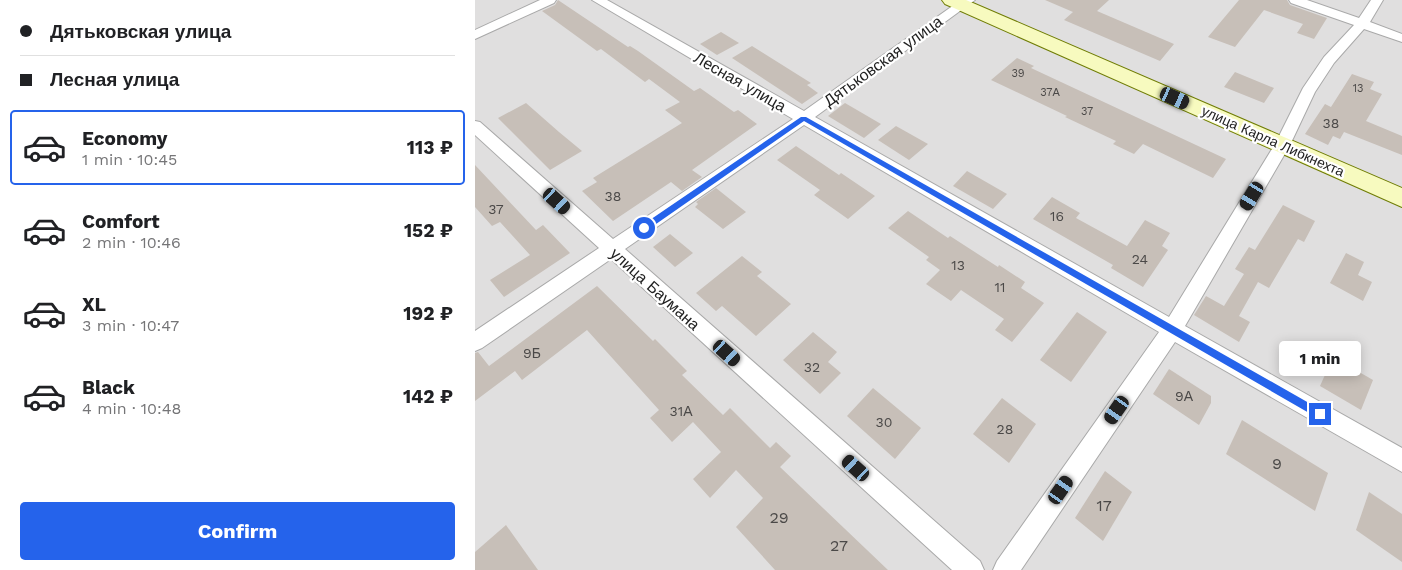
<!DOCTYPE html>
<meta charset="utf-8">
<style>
body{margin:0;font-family:"Work Sans",sans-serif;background:#f2f2f2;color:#202124;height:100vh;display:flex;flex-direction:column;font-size:19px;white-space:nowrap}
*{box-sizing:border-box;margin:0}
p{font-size:16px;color:#757577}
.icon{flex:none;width:28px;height:28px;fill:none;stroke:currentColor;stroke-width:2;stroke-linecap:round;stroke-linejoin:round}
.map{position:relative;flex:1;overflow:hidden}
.sheet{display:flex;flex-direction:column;background:#fff;width:475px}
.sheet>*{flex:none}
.banner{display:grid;align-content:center;height:110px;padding:0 20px;background:#fff}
.end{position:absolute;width:22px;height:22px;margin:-11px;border:6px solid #2563eb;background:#fff;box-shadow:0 0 0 2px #fff}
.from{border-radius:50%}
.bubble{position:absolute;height:35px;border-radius:5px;background:#fff;box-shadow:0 2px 12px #0003;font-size:16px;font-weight:700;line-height:35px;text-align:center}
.car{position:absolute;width:15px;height:30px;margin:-15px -8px;border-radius:6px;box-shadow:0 0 4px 1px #0007;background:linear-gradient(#222 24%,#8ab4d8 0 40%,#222 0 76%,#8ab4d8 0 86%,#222 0)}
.banner b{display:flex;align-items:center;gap:18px;height:48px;font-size:19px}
.banner b+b{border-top:1px solid #e0e0e0}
.banner i{width:12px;height:12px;background:#202124}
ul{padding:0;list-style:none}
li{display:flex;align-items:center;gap:15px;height:75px;margin:0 10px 8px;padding:0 10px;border:2px solid transparent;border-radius:5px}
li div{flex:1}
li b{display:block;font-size:19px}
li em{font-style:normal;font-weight:700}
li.current{border-color:#2563eb}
li>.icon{width:45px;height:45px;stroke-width:1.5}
.cta{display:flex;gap:10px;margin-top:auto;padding:10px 20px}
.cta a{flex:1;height:58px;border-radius:5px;background:#2563eb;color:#fff;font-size:20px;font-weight:700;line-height:58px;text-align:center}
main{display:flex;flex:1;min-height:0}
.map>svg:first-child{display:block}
.residential{fill:#e0dfdf}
.building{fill:#c7bfb8}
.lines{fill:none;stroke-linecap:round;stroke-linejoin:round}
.street-casing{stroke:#a9a9a9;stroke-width:2}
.secondary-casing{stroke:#707d05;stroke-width:2}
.street{fill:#fff;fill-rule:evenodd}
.secondary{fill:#f7fabf;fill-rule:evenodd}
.route{fill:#2563eb}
.labels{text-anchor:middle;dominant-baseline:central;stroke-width:4.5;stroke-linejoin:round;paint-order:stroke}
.far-number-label{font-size:11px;fill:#4b4948}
.number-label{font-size:14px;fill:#4b4948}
.far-street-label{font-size:14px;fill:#222;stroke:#fff}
.street-label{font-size:16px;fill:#222;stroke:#fff}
.near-number-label{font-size:16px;fill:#4b4948}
</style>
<main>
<section class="sheet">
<div class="banner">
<b><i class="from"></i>Дятьковская улица</b>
<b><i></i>Лесная улица</b>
</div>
<ul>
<li class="current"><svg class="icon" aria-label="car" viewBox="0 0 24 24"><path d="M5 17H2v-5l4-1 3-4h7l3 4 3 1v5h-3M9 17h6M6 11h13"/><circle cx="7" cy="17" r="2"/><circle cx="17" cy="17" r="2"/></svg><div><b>Economy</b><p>1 min · 10:45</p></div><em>113 ₽</em></li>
<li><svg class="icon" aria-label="car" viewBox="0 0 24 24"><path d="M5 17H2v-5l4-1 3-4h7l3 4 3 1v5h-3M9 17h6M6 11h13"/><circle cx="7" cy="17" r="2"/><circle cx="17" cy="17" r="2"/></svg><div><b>Comfort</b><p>2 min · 10:46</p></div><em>152 ₽</em></li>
<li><svg class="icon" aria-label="car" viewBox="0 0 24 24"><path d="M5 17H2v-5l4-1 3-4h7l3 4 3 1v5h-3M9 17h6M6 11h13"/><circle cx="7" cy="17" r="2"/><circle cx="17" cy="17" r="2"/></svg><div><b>XL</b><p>3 min · 10:47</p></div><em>192 ₽</em></li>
<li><svg class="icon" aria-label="car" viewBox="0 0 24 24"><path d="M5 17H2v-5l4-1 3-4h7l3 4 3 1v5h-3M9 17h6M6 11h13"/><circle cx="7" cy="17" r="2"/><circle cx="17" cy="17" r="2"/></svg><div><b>Black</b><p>4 min · 10:48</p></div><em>142 ₽</em></li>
</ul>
<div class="cta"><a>Confirm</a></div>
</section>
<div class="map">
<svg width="927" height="570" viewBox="0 0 927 570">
<rect width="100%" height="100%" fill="#f2efe9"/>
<rect class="residential" x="0" y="0" width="927" height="570"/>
<g class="building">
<path d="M83,0L153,47L155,46L163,51L219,91L225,88L259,112L263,110L282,124L217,170L227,177L207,191L196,182L138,221L107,191L122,182L118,178L207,123L190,110L205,102L174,79L170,82L126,49L122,51L67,11L80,5Z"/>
<path d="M570,0H634L622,11L699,44L685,61L589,20L598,12Z"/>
<path d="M764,0H812L815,5L852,18L839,39L822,33L828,24L789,10L760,47L733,37Z"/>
<path d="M246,32L264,43L242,55L225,44Z"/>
<path d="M277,46L336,83L332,85L343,93L327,104L257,58Z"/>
<path d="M542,58L559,66L556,68L751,159L738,178L668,144L659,154L638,144L641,141L590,117L592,116L516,80Z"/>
<path d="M760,72L799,88L789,103L749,87Z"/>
<path d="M877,74L899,82L895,89L907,94L891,121L927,136V155L869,132L865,139L858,136L853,145L830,134L850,104L856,107Z"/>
<path d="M51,103L84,132L107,151L75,170L23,118Z"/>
<path d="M370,103L406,124L389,138L353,116Z"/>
<path d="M421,126L453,144L434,160L403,140Z"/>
<path d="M321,146L364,175L366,173L400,196L373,219L339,195L345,190L302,160Z"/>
<path d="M0,165L61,230L68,225L95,253L29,297L15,280L55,255L25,222L17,226L0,207Z"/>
<path d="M492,171L532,194L518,209L478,186Z"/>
<path d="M241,188L271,212L248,229L220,207L223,204L221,202Z"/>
<path d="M577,197L605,213L601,218L652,246L670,220L695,233L687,246L693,250L668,287L636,268L638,265L558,219Z"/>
<path d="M808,205L840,221L829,242L823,239L794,288L783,282L764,316L775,322L764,342L719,315L731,296L749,306L769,274L760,269L774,247L780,250Z"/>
<path d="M433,211L473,238L475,236L523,267L524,265L550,282L546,288L569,303L537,342L520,330L529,319L486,290L476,301L451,284L465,270L451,260L454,257L413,228Z"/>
<path d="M195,234L218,253L200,267L178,247Z"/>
<path d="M871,253L889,262L883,275L897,282L888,301L855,283Z"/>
<path d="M267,256L287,272L282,276L316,304L281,336L247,306L241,311L221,293Z"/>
<path d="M122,286L178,341L180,339L212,371L207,375L248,415L255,408L295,448L301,442L316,456L305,467L413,570H300L261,527L288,498L261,470L235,498L218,479L246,452L218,422L197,442L175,418L184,410L112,330L47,380L40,371L0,401V353L3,352L14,366Z"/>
<path d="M602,312L632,332L596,382L565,360Z"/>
<path d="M338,332L362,352L353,362L366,373L345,394L308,360Z"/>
<path d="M858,357L898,380L886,410L845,386Z"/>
<path d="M694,369L736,396V403L724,425L678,394Z"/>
<path d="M398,388L446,428L420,459L372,416Z"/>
<path d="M527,398L561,424L534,463L498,434Z"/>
<path d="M767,420L853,473L840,511L751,454Z"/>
<path d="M630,471L657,492L628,541L600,518Z"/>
<path d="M894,492L927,514V562L881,530Z"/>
<path d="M31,525L63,570H0V552Z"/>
</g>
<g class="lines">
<g class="street-casing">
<g id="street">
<path d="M65,0H81L79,3L0,39V30Z"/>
<path d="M117,0H132L329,111L486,0H500L340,117L694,317L800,144L828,88L849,57L879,25L816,3L814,0H832L884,18L896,0H908L895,22L927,34V42L889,29L859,63L840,92L815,145L710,326L927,448V472L700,342L546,570H518L522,561L684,332L329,125L150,249L505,561L509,570H477L136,259L7,348L0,351V331L124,248L0,135V121L5,122L138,239L318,119Z"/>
</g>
</g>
<g class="secondary-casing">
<path id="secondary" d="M467,0H491L927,188V207L470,4Z"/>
</g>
<use href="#street" class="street"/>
<use href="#secondary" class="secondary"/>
</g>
<path class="route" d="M326,117H331L848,411V417H841L329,121L171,231H166V226Z"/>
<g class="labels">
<g class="far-number-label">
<text x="543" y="73">39</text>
<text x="883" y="88">13</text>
<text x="575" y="92">37А</text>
<text x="612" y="111">37</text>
</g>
<g class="number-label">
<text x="856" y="123">38</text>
<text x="138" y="196">38</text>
<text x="21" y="209">37</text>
<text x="582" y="216">16</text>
<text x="665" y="259">24</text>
<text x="483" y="265">13</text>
<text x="525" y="287">11</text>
<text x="57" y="353">9Б</text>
<text x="337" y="367">32</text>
<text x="709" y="396">9А</text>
<text x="206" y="411">31А</text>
<text x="409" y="422">30</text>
<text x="530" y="429">28</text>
</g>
<g class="far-street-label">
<text transform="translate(798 141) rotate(24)">улица Карла Либкнехта</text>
</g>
<g class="street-label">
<text transform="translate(408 61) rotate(-36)">Дятьковская улица</text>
<text transform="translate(265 82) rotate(30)">Лесная улица</text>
<text transform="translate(180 289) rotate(42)">улица Баумана</text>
</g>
<g class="near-number-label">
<text x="802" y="463">9</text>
<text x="629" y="505">17</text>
<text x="304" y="517">29</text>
<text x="364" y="545">27</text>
</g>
</g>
</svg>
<i class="end from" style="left:169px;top:228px"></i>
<i class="end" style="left:845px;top:414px"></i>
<div class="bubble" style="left:804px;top:341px;width:82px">1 min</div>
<i class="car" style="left:700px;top:98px;rotate:114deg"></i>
<i class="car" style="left:777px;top:196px;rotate:211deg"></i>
<i class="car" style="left:82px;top:201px;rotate:132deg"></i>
<i class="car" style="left:252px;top:353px;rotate:132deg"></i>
<i class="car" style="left:642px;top:410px;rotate:215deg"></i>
<i class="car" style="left:381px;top:468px;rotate:312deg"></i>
<i class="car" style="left:586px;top:490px;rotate:35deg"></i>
</div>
</main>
